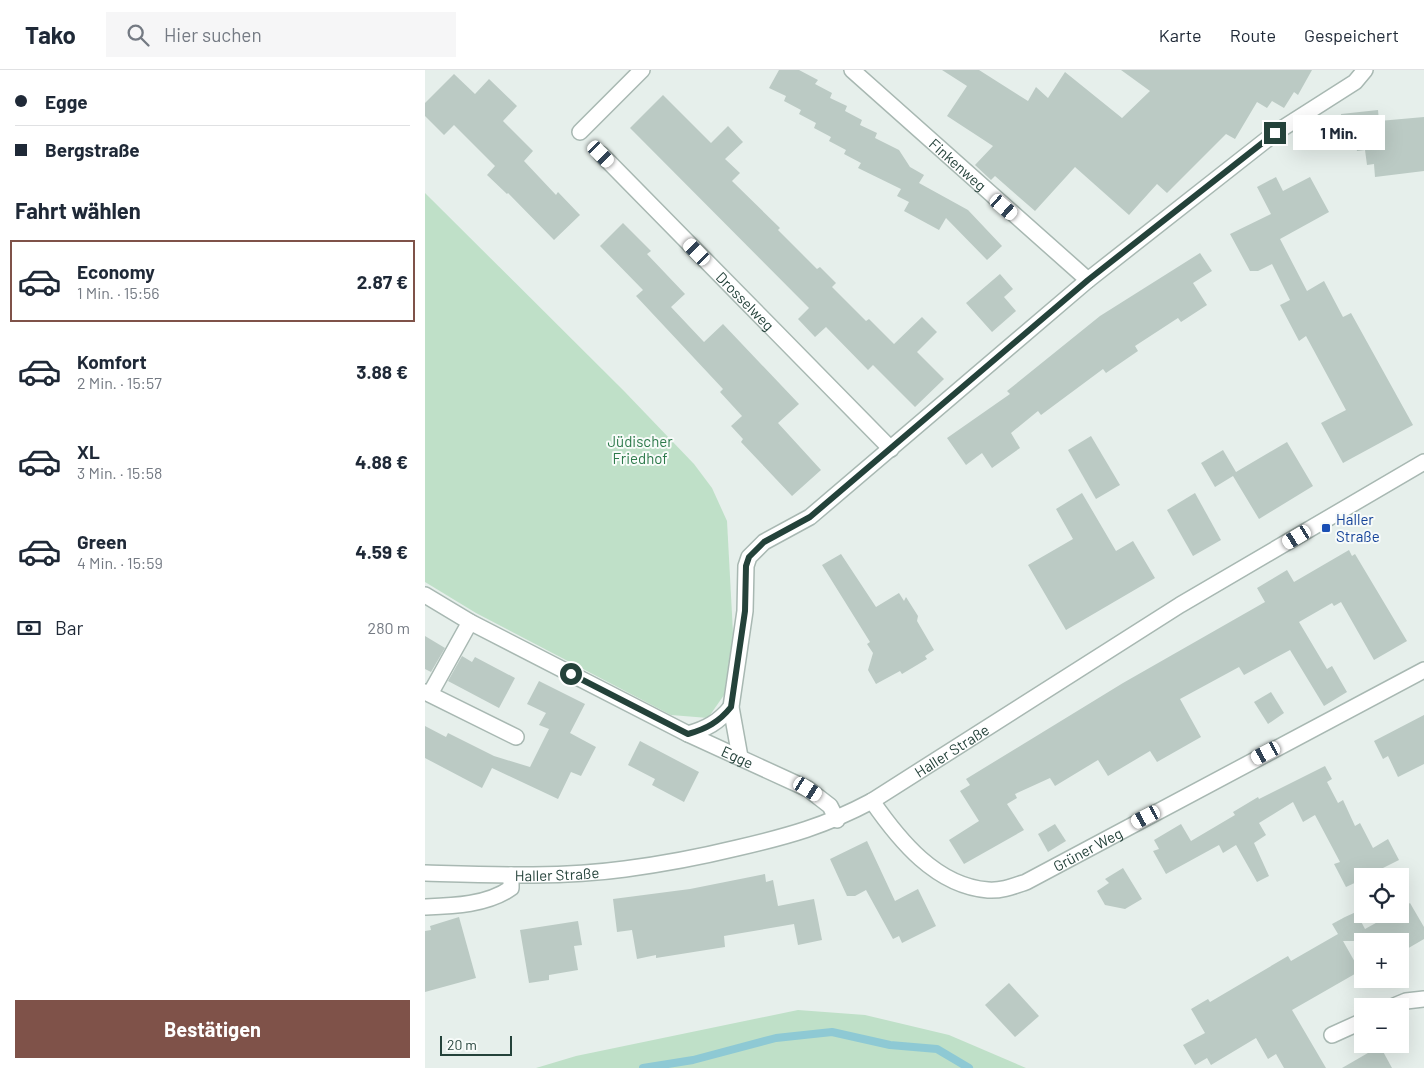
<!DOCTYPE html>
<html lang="de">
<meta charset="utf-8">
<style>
body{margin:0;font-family:Barlow,sans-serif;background:#f6f6f7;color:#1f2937;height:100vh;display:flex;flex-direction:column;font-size:19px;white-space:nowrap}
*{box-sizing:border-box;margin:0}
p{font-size:16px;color:#747a83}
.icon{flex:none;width:28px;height:28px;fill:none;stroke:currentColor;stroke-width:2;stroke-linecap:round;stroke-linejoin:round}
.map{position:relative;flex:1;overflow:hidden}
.drawer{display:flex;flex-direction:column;background:#fff;width:425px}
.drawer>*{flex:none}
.banner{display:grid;align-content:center;height:110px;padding:0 15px;background:#fff}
.buttons{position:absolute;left:929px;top:798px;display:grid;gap:10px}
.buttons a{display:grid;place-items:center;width:55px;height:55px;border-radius:0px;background:#fff;box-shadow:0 5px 20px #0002;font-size:25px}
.scale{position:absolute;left:15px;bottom:12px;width:72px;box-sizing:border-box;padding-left:5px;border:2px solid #24423a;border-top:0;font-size:14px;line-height:18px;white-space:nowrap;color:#24423a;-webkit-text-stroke:4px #f7fbf9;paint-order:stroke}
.end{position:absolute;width:22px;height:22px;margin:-11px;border:6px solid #24423a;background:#fff;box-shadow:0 0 0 2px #fff}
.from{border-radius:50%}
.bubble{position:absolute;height:35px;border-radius:0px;background:#fff;box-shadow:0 5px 20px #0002;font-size:16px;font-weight:700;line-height:35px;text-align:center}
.car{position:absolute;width:15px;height:30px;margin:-15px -8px;border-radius:6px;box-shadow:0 0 4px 1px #0007;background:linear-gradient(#fff 24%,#345 0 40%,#fff 0 76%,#345 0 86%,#fff 0)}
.banner b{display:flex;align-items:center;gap:18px;height:48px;font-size:19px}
.banner b+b{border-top:1px solid #e0e1e3}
.banner i{width:12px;height:12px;background:#1f2937}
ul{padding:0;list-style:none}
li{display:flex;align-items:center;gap:15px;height:82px;margin:0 10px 8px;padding:0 5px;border:2px solid transparent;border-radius:0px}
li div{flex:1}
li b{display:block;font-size:19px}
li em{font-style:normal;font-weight:700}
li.on{border-color:#7f5249}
li>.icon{width:45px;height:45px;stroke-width:1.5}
h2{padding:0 15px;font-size:22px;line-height:60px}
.pay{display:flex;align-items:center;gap:12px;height:55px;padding:0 15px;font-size:19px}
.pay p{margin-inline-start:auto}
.button{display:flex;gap:10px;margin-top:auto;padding:10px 15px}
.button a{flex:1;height:58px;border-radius:0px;background:#7f5249;color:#fff;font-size:20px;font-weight:700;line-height:58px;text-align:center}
header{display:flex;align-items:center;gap:30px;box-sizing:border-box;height:70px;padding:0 25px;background:#fff;border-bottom:1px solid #e0e1e3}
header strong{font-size:24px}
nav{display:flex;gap:28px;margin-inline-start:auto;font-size:18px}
.search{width:350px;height:45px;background:#f6f6f7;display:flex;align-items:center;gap:12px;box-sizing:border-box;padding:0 18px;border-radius:0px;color:#747a83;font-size:19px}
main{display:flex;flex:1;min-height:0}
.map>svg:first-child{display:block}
.green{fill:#bfe0c8}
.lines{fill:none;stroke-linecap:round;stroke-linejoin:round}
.stream{stroke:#8ec9d4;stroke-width:8}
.building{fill:#bbcac4}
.minor-casing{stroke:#a8b8b2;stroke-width:18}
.minor{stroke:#fff;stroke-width:15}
.route{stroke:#24423a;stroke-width:6}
.transit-dot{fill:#1a4fb4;stroke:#f7fbf9;stroke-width:2}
.labels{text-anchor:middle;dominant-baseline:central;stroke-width:4;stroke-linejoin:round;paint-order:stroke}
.street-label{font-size:15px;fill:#24423a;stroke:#f7fbf9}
.park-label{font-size:15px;fill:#2d7a4b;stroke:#f7fbf9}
.transit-label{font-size:15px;fill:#164399;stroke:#f7fbf9;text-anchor:start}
</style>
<header>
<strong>Tako</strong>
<div class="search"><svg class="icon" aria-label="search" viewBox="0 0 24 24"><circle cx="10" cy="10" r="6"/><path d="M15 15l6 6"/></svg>Hier suchen</div>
<nav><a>Karte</a><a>Route</a><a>Gespeichert</a></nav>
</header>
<main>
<section class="drawer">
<div class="banner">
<b><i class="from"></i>Egge</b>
<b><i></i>Bergstraße</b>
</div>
<h2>Fahrt wählen</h2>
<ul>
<li class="on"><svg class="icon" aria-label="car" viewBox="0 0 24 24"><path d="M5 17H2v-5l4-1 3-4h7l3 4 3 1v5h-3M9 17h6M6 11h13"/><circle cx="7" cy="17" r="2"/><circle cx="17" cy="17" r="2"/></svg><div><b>Economy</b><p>1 Min. · 15:56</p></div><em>2.87 €</em></li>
<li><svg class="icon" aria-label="car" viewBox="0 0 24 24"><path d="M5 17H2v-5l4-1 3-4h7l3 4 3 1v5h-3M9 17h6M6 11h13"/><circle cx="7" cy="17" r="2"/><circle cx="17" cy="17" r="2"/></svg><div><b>Komfort</b><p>2 Min. · 15:57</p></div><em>3.88 €</em></li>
<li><svg class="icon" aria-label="car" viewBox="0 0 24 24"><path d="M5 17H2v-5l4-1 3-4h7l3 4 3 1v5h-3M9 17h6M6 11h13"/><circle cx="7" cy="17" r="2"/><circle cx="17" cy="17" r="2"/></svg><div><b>XL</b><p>3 Min. · 15:58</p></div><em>4.88 €</em></li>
<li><svg class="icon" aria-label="car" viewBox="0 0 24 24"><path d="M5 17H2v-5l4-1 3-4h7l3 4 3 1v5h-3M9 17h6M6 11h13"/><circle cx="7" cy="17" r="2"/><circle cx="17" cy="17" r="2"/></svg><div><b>Green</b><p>4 Min. · 15:59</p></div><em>4.59 €</em></li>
</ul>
<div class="pay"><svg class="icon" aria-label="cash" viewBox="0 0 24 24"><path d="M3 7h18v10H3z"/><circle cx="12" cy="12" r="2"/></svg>Bar<p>280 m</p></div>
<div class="button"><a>Bestätigen</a></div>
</section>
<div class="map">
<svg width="999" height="998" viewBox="0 0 999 998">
<rect width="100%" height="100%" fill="#e6efeb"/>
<g class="green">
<path d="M0,123L199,321L269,394L287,418L302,451L308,563L299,625L283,648L246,645L51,543L0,512Z"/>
<path d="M373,940L440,945L524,965L601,998H111L151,986Z"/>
</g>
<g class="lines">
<path class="stream" d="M218,998L268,990L351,968L407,962L465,975L512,979L544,998"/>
</g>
<g class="building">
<path d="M354,0H374L393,10L390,14L407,23L405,28L422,36L420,41L437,50L435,55L452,63L450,68L474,80L485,97L499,105L494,113L543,140L577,176L562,190L521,148L514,160L479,141L484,132L472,126L476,119L433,98L436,93L419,84L421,80L404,71L406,67L389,58L391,53L374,44L376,40L359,31L361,26L344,18Z"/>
<path d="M517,0H554L603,31L611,17L623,28L640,2L697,48L725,21L696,0H887L873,25L869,22L859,38L847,31L842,38L832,32L810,69L801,64L742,123L732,114L704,145L650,97L610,141L570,106L566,110L550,95L568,76L522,46L542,16Z"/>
<path d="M29,4L50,24L64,9L92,36L78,51L108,81L99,91L131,125L133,122L155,145L129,170L83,123L82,124L62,105L70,96L29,55L19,65L0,46V33Z"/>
<path d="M238,25L286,73L303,56L318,72L300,89L315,103L307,111L355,158L353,160L392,199L395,197L411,213L407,217L441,251L444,249L469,274L497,247L512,262L492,282L519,309L490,337L448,295L443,300L401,257L390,267L373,249L384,238L205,58Z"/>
<path d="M953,40L954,51L999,47V101L950,107L949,94L942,95L940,80L932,81L931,74H919L916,44Z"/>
<path d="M851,107L858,121L885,107L904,142L855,169L882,221L899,211L918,247L926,243L988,355L918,393L896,353L921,340L881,266L874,271L855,235L865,230L847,194L833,201H825L805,164L846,144L832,117Z"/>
<path d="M198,153L226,181L222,184L260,224L246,237L279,272L298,254L374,334L353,353L396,400L367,426L316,372L318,369L306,356L317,346L295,322L298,319L211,226L218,220L175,176Z"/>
<path d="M775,183L787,201L768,213L782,235L756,252L753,248L710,276L713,281L681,303L678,299L616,345L613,341L586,363L595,378L567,398L557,383L541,395L522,368L585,324L582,321L675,246Z"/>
<path d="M575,204L588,219L579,227L591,241L567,262L541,233Z"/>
<path d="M666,366L695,415L671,429L643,380Z"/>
<path d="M862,372L888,416L834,449L808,406L790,417L776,393L798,380L811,402Z"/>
<path d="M657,423L691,481L708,471L730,508L641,560L603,495L648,469L631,439Z"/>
<path d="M770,423L796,470L768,486L742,440Z"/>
<path d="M924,480L927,486L930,484L982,571L949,590L916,532L909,536L907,533L874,552L902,599L907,596L922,622L899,636L865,580L819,605L814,597L755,629L776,667L732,692L725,681L683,706L673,690L630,716L625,708L590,724L592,728L582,734L599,760L539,794L524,770L554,751L535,721L545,715L541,709L698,613L840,532L832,518L862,500L869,512Z"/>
<path d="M416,484L451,537L474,523L479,531L481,527L493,546L492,551L509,580L500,586L502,589L477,604L475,601L451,614L443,600L448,583L442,574L445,572L397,495Z"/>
<path d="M0,566L20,578L6,602L0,599Z"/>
<path d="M37,586L47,592L50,587L90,608L74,638L23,611Z"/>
<path d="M114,611L160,634L145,663L171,677L156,706L146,702L133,729L67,698L57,718L0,688V656L21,667L23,663L69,686L105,697L124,659L114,655L121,643L102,634Z"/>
<path d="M846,622L859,643L843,654L829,632Z"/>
<path d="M999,645V694L973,707L963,686L958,689L949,671Z"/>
<path d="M215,671L274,702L259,732L227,715L230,709L203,695Z"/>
<path d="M900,696L907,709L902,712L913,733L918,730L930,756L935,753L948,778L963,769L974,790L942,806H938V809L921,817L909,794L915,792L890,745L878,752L868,732L834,753L841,765L829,773L844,806L832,812L811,775L798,783L794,775L741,804L728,781L734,779L729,770L756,754L766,771L810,745L808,742L833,727L834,729Z"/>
<path d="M630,754L641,771L623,782L613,764Z"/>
<path d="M442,771L470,831L493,819L511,856L477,873L474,866L468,869L441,820L430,826H422L405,789Z"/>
<path d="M698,798L717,829L700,839L680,835L672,821L684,813L680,809Z"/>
<path d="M340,804L341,812L348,810L353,836L389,829L397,870L373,875L369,854L299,866L300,877L231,888V885L212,889L207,860L192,862L188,829L265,819Z"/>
<path d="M985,833L999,857V869L975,883V871H918L935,901L867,940L901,998H859L851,984L843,989L831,968L786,995L782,988L770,995L758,975L780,963L766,939L783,929L785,932L863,886L866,891L913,864L907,854L920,847L931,842L940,859L967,844H975V839Z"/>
<path d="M34,847L51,908L0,922V861L6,860L5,856Z"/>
<path d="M153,851L157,875L149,876L153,900L124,905V910L104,913L95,860Z"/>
<path d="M584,913L614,946L590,967L560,935Z"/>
<path d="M955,976L967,998H917Z"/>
</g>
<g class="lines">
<g class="minor-casing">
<g id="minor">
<path id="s1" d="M427,0L663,210"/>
<path d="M155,62L217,0"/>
<path id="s2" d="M176,84L466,379"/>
<path id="s3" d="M0,525L45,552L263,664L383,719L405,736L412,750"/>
<path d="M0,622L91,667"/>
<path d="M5,624L45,552"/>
<path d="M263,664C281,659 294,652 306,637"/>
<path d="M315,687L306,637L320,541L321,496L324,487L339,472L385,447L663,210L850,63L930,12L940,0"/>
<path id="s4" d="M447,731C474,770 511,816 563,820C577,821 589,816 601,812L999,600"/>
<path id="s5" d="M0,803C67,805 134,808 200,799C238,794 275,787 312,778C364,766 400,756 447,731L755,535L999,392"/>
<path d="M0,837C28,836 62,835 86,818V805"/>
<path d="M969,936L981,931L999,929"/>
<path d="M907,965L938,951"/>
</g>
</g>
<use href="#minor" class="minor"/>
</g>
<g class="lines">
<path class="route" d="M146,604L263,664C281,659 294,652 306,637L320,541L321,496L324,487L339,472L385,447L663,210L850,63"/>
</g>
<rect class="transit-dot" x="896" y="453" width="10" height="10" rx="2.5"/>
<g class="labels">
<g class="street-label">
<text stroke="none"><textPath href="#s1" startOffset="142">Finkenweg</textPath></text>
<text stroke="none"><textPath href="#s2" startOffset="206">Drosselweg</textPath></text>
<text stroke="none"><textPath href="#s5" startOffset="552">Haller Straße</textPath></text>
<text stroke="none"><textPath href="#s3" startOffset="352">Egge</textPath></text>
<text stroke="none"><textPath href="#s4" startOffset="260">Grüner Weg</textPath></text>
<text stroke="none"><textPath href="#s5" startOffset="132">Haller Straße</textPath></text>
</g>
<g class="park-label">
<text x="215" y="371">Jüdischer<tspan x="215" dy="17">Friedhof</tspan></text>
</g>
<g class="transit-label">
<text x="911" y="449">Haller<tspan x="911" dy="17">Straße</tspan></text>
</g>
</g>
</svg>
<div class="buttons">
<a><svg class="icon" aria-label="locate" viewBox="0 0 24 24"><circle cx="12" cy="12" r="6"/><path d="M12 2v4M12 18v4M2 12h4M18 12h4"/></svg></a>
<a>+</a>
<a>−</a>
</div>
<div class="scale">20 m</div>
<i class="end from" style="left:146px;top:604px"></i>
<i class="end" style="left:850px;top:63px"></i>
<div class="bubble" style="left:868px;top:45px;width:92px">1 Min.</div>
<i class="car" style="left:176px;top:84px;rotate:136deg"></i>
<i class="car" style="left:579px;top:137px;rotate:131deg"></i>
<i class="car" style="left:272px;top:182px;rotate:316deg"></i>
<i class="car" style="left:872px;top:467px;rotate:239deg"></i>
<i class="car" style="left:841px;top:683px;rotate:242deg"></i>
<i class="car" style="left:383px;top:719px;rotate:123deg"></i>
<i class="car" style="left:721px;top:747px;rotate:242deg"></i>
</div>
</main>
